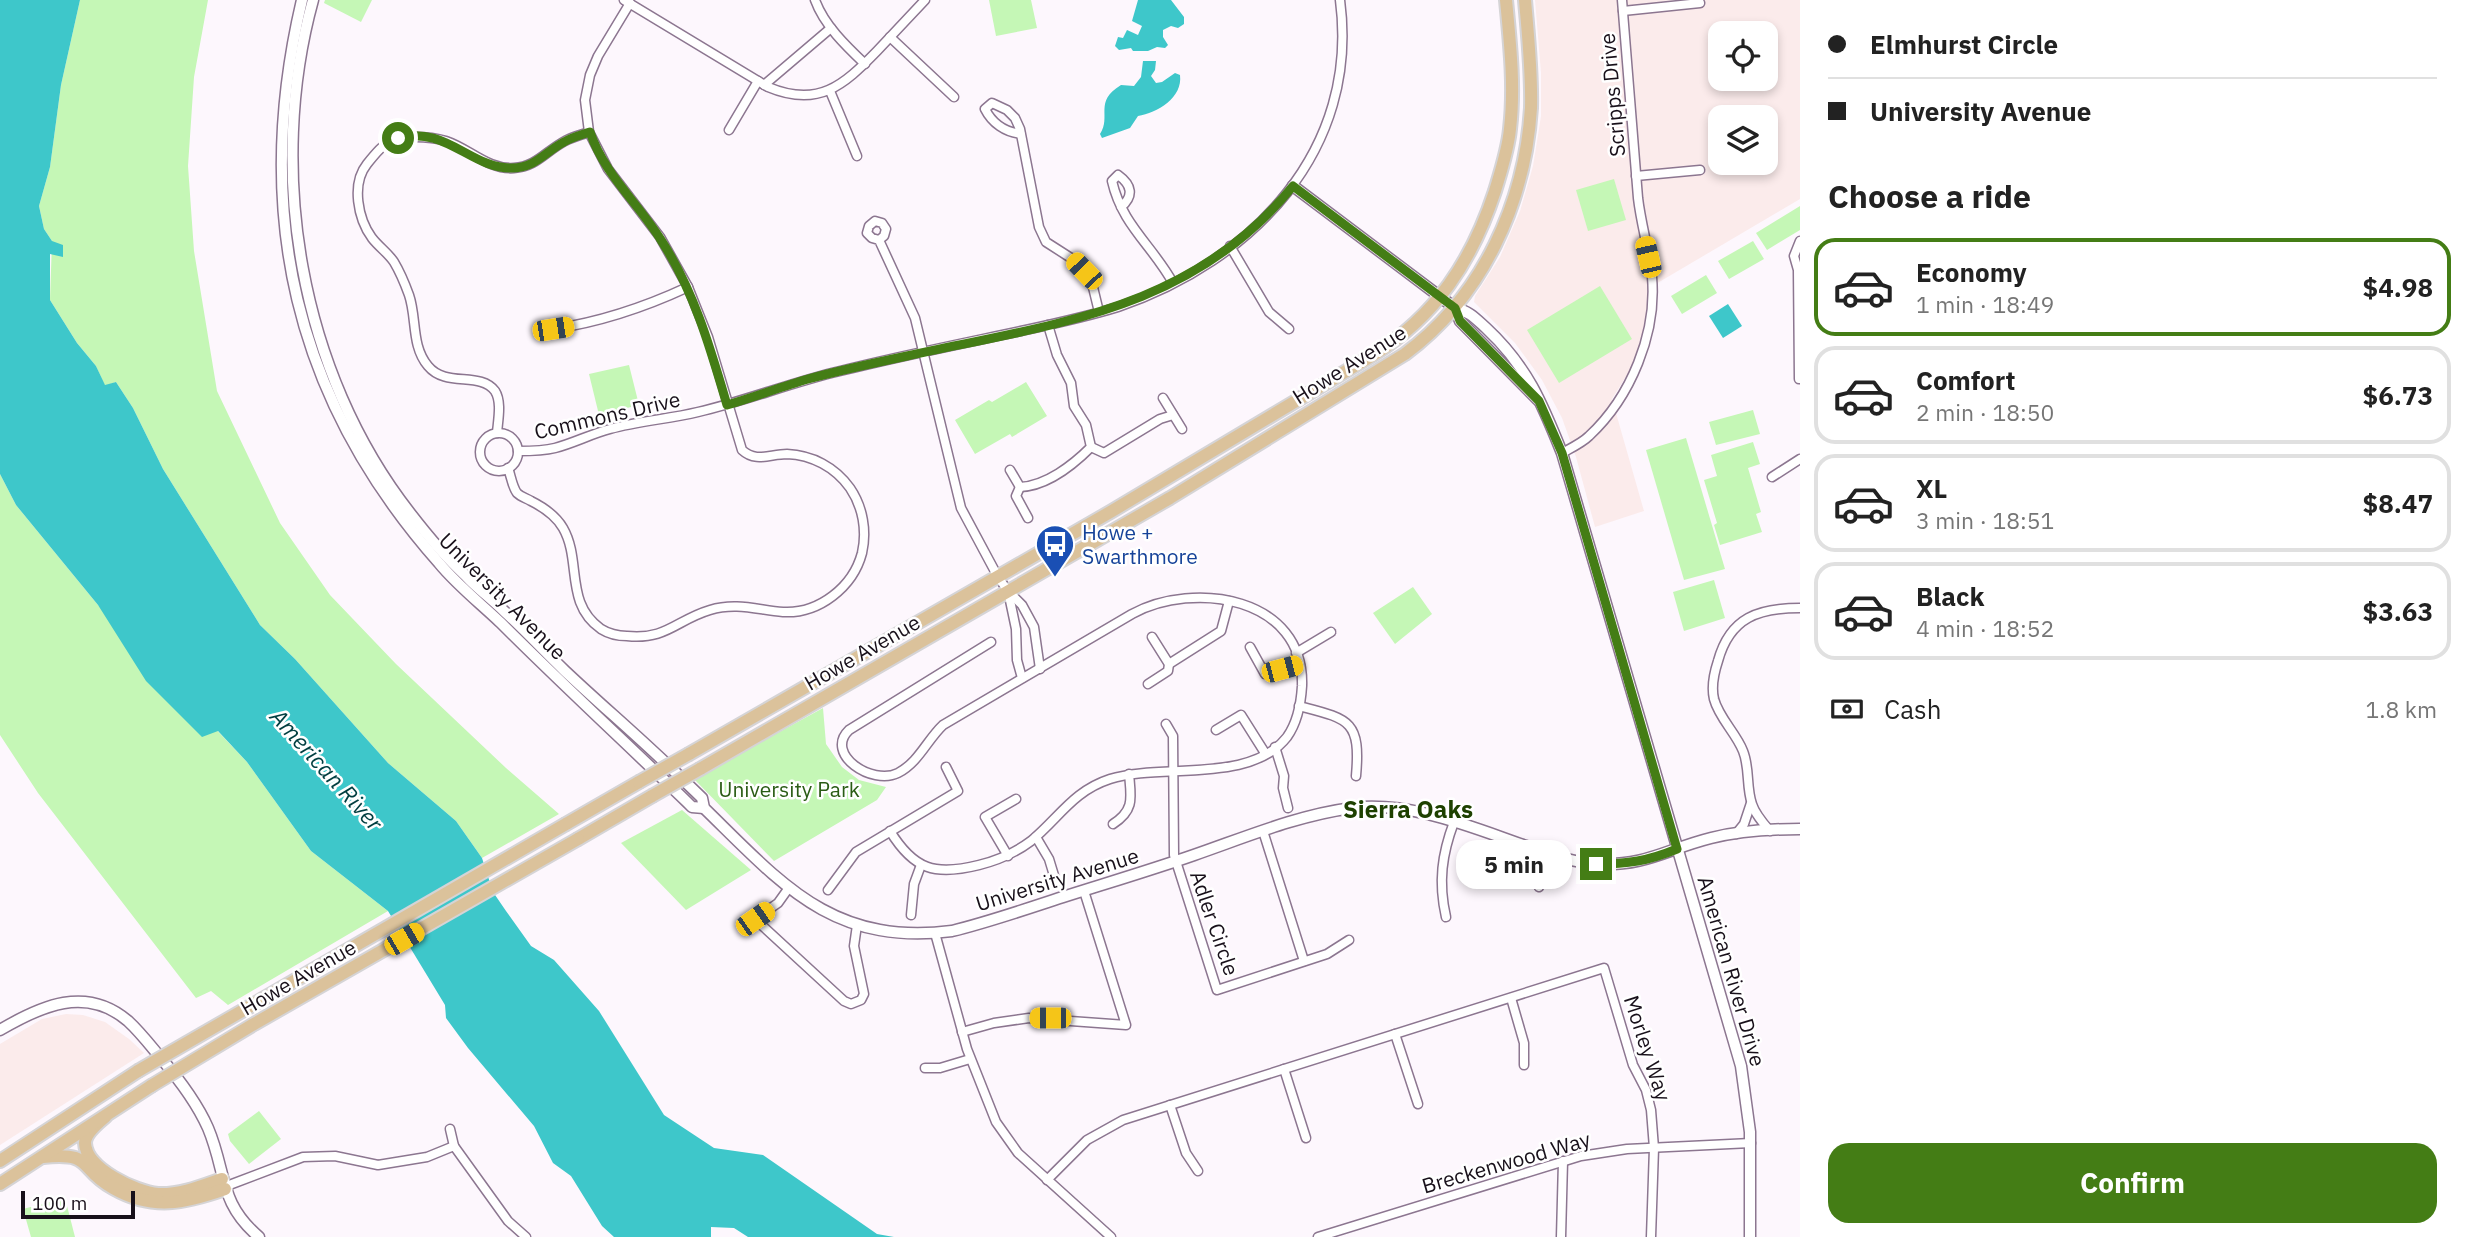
<!DOCTYPE html>
<meta charset="utf-8">
<style>
body{margin:0;font-family:"IBM Plex Sans",sans-serif;background:#f6f6f6;color:#222;height:100vh;display:flex;flex-direction:column;font-size:26px;white-space:nowrap}
*{box-sizing:border-box;margin:0}
p{font-size:23px;color:#767676}
.icon{flex:none;width:38px;height:38px;fill:none;stroke:currentColor;stroke-width:2;stroke-linecap:round;stroke-linejoin:round}
.map{position:relative;flex:1;overflow:hidden}
.side{display:flex;flex-direction:column;background:#fff;width:665px}
.side>*{flex:none}
.top-card{display:grid;align-content:center;height:154px;padding:0 28px;background:#fff}
.fabs{position:absolute;left:1708px;top:21px;display:grid;gap:14px}
.fabs a{display:grid;place-items:center;width:70px;height:70px;border-radius:14px;background:#fff;box-shadow:0 4px 10px #0003;font-size:35px}
.scale{position:absolute;left:21px;bottom:18px;width:114px;box-sizing:border-box;padding-left:7px;border:4px solid #18101a;border-top:0;font-size:19px;line-height:24px;white-space:nowrap;color:#18101a;-webkit-text-stroke:5px #fff;paint-order:stroke}
.end{position:absolute;width:32px;height:32px;margin:-16px;border:9px solid #447d15;background:#fff;box-shadow:0 0 0 4px #fff}
.from{border-radius:50%}
.bubble{position:absolute;height:49px;border-radius:21px;background:#fff;box-shadow:0 4px 10px #0003;font-size:23px;font-weight:700;line-height:49px;text-align:center}
.car{position:absolute;width:21px;height:42px;margin:-21px -10px;border-radius:9px;box-shadow:0 0 5px 2px #0007;background:linear-gradient(#f5c518 24%,#345 0 40%,#f5c518 0 76%,#345 0 86%,#f5c518 0)}
.top-card b{display:flex;align-items:center;gap:24px;height:66px;font-size:26px}
.top-card b+b{border-top:2px solid #e0e0e0}
.top-card i{width:18px;height:18px;background:#222}
ul{padding:0;list-style:none}
li{display:flex;align-items:center;gap:21px;height:98px;margin:0 14px 10px;padding:0 14px;border:4px solid #e0e0e0;border-radius:21px}
li div{flex:1}
li b{display:block;font-size:26px}
li em{font-style:normal;font-weight:700}
li.current{border-color:#447d15}
li>.icon{width:63px;height:63px;stroke-width:1.5}
h2{padding:0 28px;font-size:32px;line-height:84px}
.pay{display:flex;align-items:center;gap:18px;height:77px;padding:0 28px;font-size:26px}
.pay p{margin-inline-start:auto}
.cta{display:flex;gap:14px;margin-top:auto;padding:14px 28px}
.cta a{flex:1;height:80px;border-radius:21px;background:#447d15;color:#fff;font-size:28px;font-weight:700;line-height:80px;text-align:center}
main{display:flex;flex:1;min-height:0}
.map>svg:first-child{display:block}
.commercial{fill:#fbebeb;fill-rule:evenodd}
.green{fill:#c5f7b6}
.water{fill:#3ec7ca}
.lines{fill:none;stroke-linecap:round;stroke-linejoin:round}
.minor-casing{stroke:#8c7690;stroke-width:11}
.tertiary-casing{stroke:#8c7690;stroke-width:13}
.primary-casing{stroke:#d5d4d6;stroke-width:16}
.minor{stroke:#fff;stroke-width:8}
.tertiary{stroke:#fff;stroke-width:10}
.primary{stroke:#dbc29b;stroke-width:12}
.primary-bridge-casing{stroke:#d5d4d6;stroke-width:16;stroke-linecap:butt}
.primary-bridge{stroke:#dbc29b;stroke-width:12}
.route{stroke:#447d15;stroke-width:9}
.labels{text-anchor:middle;dominant-baseline:central;stroke-width:5;stroke-linejoin:round;paint-order:stroke}
.street-label{font-size:21px;fill:#18101a;stroke:#fff}
.transit-label{font-size:21px;fill:#164399;stroke:#fff;text-anchor:start}
.park-label{font-size:21px;fill:#2a5c15;stroke:#fff}
.water-label{font-size:23px;font-style:italic;fill:#003e40;stroke:#fff}
.quarter-label{font-size:24px;font-weight:bold;fill:#1e4100;stroke:#fff}
</style>
<main>
<div class="map">
<svg width="1800" height="1237" viewBox="0 0 1800 1237">
<rect width="100%" height="100%" fill="#fdf7fd"/>
<g class="commercial">
<path d="M1535,0H1800V199L1649,288L1647,320L1640,348L1630,370L1612,399L1644,511L1595,527L1576,457L1562,418L1542,380L1515,343L1474,302L1475,296L1500,257L1520,211L1533,166L1541,116V73ZM1720,33H1766V79H1720ZM1720,117H1766V163H1720Z"/>
<path d="M66,1014L83,1015L105,1022L129,1039L144,1053L0,1145V1044L42,1019Z"/>
</g>
<g class="green">
<path d="M80,0H208L194,77L188,166L194,251L217,391L280,523L330,595L396,664L506,768L559,814L482,858L456,821L388,763L295,659L260,625L163,469L133,408L116,382L105,386L96,366L77,343L50,300L52,241L44,229L39,206L50,167L61,85Z"/>
<path d="M325,0H372L361,22L324,3Z"/>
<path d="M989,0H1031L1037,28L996,36Z"/>
<path d="M1614,179L1626,220L1588,231L1576,190Z"/>
<path d="M1800,206V230L1767,250L1756,233Z"/>
<path d="M1753,241L1764,259L1729,279L1718,261Z"/>
<path d="M1706,275L1717,293L1682,314L1671,296Z"/>
<path d="M1600,286L1632,339L1559,383L1527,330Z"/>
<path d="M629,365L639,405L599,415L589,374Z"/>
<path d="M1026,382L1047,416L1012,437L1010,434L975,454L955,420L989,400L992,402Z"/>
<path d="M1753,410L1760,434L1716,445L1709,422Z"/>
<path d="M1686,438L1725,569L1684,580L1646,450Z"/>
<path d="M1753,442L1760,464L1748,468L1761,512L1756,514L1762,532L1720,545L1714,525L1717,523L1704,480L1717,476L1711,455Z"/>
<path d="M0,474L16,505L98,605L247,762L311,851L388,911L228,1005L211,991L196,998L38,793L0,735Z"/>
<path d="M1714,580L1725,618L1684,631L1673,592Z"/>
<path d="M1413,587L1432,614L1395,644L1373,613Z"/>
<path d="M823,708L826,744L842,767L859,780L886,787L877,800L774,861L694,779Z"/>
<path d="M682,810L751,870L686,910L621,843Z"/>
<path d="M259,1111L281,1139L249,1164L230,1141L228,1134Z"/>
<path d="M65,1198L75,1237H31L23,1209Z"/>
</g>
<g class="water">
<path d="M0,0H80L61,85L50,167L39,206L44,229L52,241L63,245V257L50,254V300L77,343L96,366L105,385L116,382L133,408L163,469L260,625L295,659L388,763L456,821L482,858L493,892L506,911L531,946L554,960L599,1011L664,1115L714,1148L763,1155L877,1234L894,1237H748L734,1228L711,1227V1237H614L602,1226L571,1176L553,1163L534,1126L468,1048L446,1018L445,1005L388,911L311,851L247,762L218,731L202,737L146,681L98,605L16,505L0,474Z"/>
<path d="M1138,0H1171L1184,17V24L1178,28L1171,26L1163,30V37L1168,45L1165,48L1157,47L1148,51H1133L1131,48L1119,50L1115,46L1118,37L1123,38L1127,30L1138,35L1142,26L1132,21Z"/>
<path d="M1143,61H1156L1155,70L1151,76L1156,83L1162,82L1175,73L1180,75C1183,98 1157,113 1138,116L1130,128L1102,138L1100,134C1112,116 1093,102 1121,85L1134,86L1141,77Z"/>
<path d="M1728,304L1742,326L1723,338L1709,316Z"/>
</g>
<g class="lines">
<g class="minor-casing">
<g id="minor">
<path d="M624,0L768,87C818,108 843,86 877,51C893,34 909,17 925,0"/>
<path d="M815,0C824,25 846,46 865,64"/>
<path d="M1623,11L1700,3"/>
<path d="M890,37L954,97"/>
<path d="M764,85L831,28"/>
<path d="M830,91L857,156"/>
<path d="M729,130L758,81"/>
<path d="M1021,134C1005,132 992,123 985,109L992,103L1007,110L1015,118L1020,129L1039,227L1046,242L1074,260L1084,271L1091,279L1099,312"/>
<path d="M1636,176L1700,170"/>
<path d="M1121,207C1134,196 1132,185 1118,175L1112,181C1122,225 1152,245 1173,283"/>
<path d="M879,240L884,236L886,229L882,223L875,221L869,226L867,233L872,238L879,240L915,318L961,508L998,577L1008,591L1022,605L1034,627L1040,669"/>
<path d="M1230,246L1269,312L1289,329"/>
<path d="M553,329C601,322 645,307 688,287"/>
<path d="M1799,379L1798,270L1794,256L1800,241"/>
<path d="M1163,398L1182,429"/>
<path d="M497,433C498,420 502,402 495,391C480,371 446,388 428,366C411,346 417,318 409,295C405,284 400,272 394,262C388,253 379,247 372,238C358,219 351,184 367,164C375,154 383,144 394,139C401,136 407,137 415,137C426,137 436,138 446,141C470,149 488,170 514,168C536,167 546,151 565,141C572,137 581,135 589,132"/>
<circle cx="499" cy="452" r="19"/>
<path d="M1091,447L1104,453L1160,419L1173,415"/>
<path d="M518,451C530,451 543,451 555,448C574,443 591,434 610,429C638,421 669,419 698,412C746,401 792,382 840,371C900,356 960,344 1021,331C1053,324 1086,317 1118,307C1253,261 1360,150 1340,0"/>
<path d="M1562,453C1571,448 1582,443 1589,436C1631,397 1657,333 1652,277C1649,250 1641,224 1638,198C1633,132 1627,66 1622,0"/>
<path d="M508,468C511,476 512,486 517,493C521,497 526,498 531,501C543,507 556,516 563,528C582,561 564,603 601,629C609,634 618,636 627,636C667,640 676,620 710,610C736,602 758,610 783,612C819,614 853,587 862,553C867,531 863,507 850,488C835,467 812,455 787,454C770,454 756,463 742,450L708,337L688,287L660,237L608,169L589,132L585,100L590,75L598,56L630,3"/>
<path d="M1010,470L1020,487C1046,486 1073,465 1091,447L1086,425L1074,406L1071,383L1057,355L1048,325"/>
<path d="M1772,477L1800,459"/>
<path d="M1020,487L1016,496L1028,518"/>
<path d="M1008,591L1016,629L1017,660L1022,678"/>
<path d="M1250,647L1265,674L1300,665"/>
<path d="M1296,653L1331,632"/>
<path d="M1169,664L1221,631L1229,601"/>
<path d="M1148,684L1168,671L1169,664L1152,637"/>
<path d="M1299,706C1349,719 1361,720 1356,776"/>
<path d="M1166,724L1173,736L1174,855L1217,990L1327,954L1349,940"/>
<path d="M1216,730L1241,715L1265,753"/>
<path d="M1275,747L1284,776L1283,788L1288,808"/>
<path d="M1113,824C1135,810 1131,797 1129,774"/>
<path d="M890,831C914,870 935,876 979,865C999,860 1015,853 1031,841C1059,818 1073,791 1110,779C1161,763 1251,784 1287,737C1297,723 1301,703 1302,686C1305,597 1194,580 1132,614L943,725C927,740 919,762 898,773C872,786 824,754 849,730L991,642"/>
<path d="M1263,831L1304,961"/>
<path d="M1770,831C1763,823 1755,814 1752,804C1746,787 1750,768 1743,751C1736,733 1719,718 1714,699C1711,686 1714,673 1718,661C1730,617 1759,608 1800,608"/>
<path d="M1736,834L1744,824L1751,803"/>
<path d="M1036,837L1049,859L1056,882"/>
<path d="M1008,856L985,817L1016,799"/>
<path d="M1539,887L1550,854"/>
<path d="M788,889L778,903L755,919L844,1001L851,1004L861,1000L864,994L854,946L857,925"/>
<path d="M828,890L856,852L958,791L946,767"/>
<path d="M911,915L914,884L921,865"/>
<path d="M1446,917C1438,882 1442,854 1454,822"/>
<path d="M935,933L967,1049L996,1122L1018,1153L1111,1237"/>
<path d="M1511,998L1524,1043V1065"/>
<path d="M962,1032L994,1023L1029,1018L1126,1025L1084,891"/>
<path d="M1395,1034L1418,1104"/>
<path d="M925,1068H940L970,1059"/>
<path d="M1284,1069L1306,1138"/>
<path d="M1170,1105L1186,1153L1198,1171"/>
<path d="M450,1129L454,1146"/>
<path d="M1047,1180L1087,1140L1123,1120L1604,968L1633,1065L1646,1090L1651,1110L1654,1148L1651,1237"/>
<path d="M224,1187L303,1157L335,1156L378,1165L427,1157L454,1146L508,1221L526,1237"/>
<path d="M1318,1237L1581,1156L1627,1149L1751,1143"/>
<path d="M1561,1237L1563,1161"/>
</g>
</g>
<g class="tertiary-casing">
<g id="tertiary">
<path d="M302,0C252,212 294,399 439,563C457,585 480,603 500,622C561,683 625,742 687,802L692,807L704,808"/>
<path d="M313,0C266,170 300,373 410,513C427,535 445,557 466,576C478,589 492,599 505,612C526,631 545,652 565,671C601,705 639,737 675,772L702,798L704,808C782,884 832,946 952,931C989,922 1026,909 1063,897C1107,883 1151,870 1194,855C1246,837 1298,815 1352,808C1411,801 1471,827 1526,846C1549,854 1574,863 1598,864C1646,866 1667,849 1711,838C1739,831 1770,829 1800,829"/>
<path d="M1293,186L1455,308C1469,311 1476,319 1486,328C1527,366 1542,403 1562,453L1741,1066L1750,1132V1237"/>
<path d="M1455,308L1460,321L1538,400"/>
<path d="M0,1030C41,1006 86,985 128,1021C140,1032 150,1045 160,1057C178,1078 197,1103 208,1128C227,1173 218,1202 259,1237"/>
</g>
</g>
<g class="primary-casing">
<g id="primary">
<path d="M689,754L1112,511L1373,355C1436,316 1472,261 1495,191C1501,171 1508,150 1510,129C1515,86 1510,43 1506,0"/>
<path d="M700,769L1170,498L1405,354C1483,296 1525,203 1531,108C1532,72 1528,36 1525,0"/>
<path d="M566,824L639,782"/>
<path d="M578,839L652,796"/>
<path d="M105,1117C98,1123 85,1133 85,1143C86,1169 136,1192 158,1194C180,1195 202,1186 222,1179"/>
<path d="M43,1157C95,1152 77,1168 113,1188C153,1211 185,1203 225,1189"/>
<path d="M0,1161L138,1071"/>
<path d="M0,1184L151,1086"/>
</g>
</g>
<use href="#minor" class="minor"/>
<use href="#tertiary" class="tertiary"/>
<use href="#primary" class="primary"/>
<g class="primary-bridge-casing">
<g id="primary-bridge">
<path d="M639,782L689,754"/>
<path d="M652,796L700,769"/>
<path d="M138,1071L566,824"/>
<path d="M151,1086L254,1024L578,839"/>
</g>
</g>
<use href="#primary-bridge" class="primary-bridge"/>
</g>
<g class="lines">
<path class="route" d="M398,138C446,125 471,169 512,168C535,168 545,152 564,142C572,137 581,135 590,132C604,174 638,203 661,240C694,291 710,347 727,405C754,397 781,387 808,379C841,370 874,363 907,356C1052,324 1192,311 1293,186L1455,308L1460,321L1539,401L1562,453L1677,849C1648,861 1628,864 1596,864"/>
</g>
<defs>
<g id="bus-pin" transform="scale(2.0125)"><path d="M0 17L-7.5 6A9.5 9.5 0 1 1 7.5 6Z" fill="#1a4fb4" stroke="#fff"/><path d="M-5-6H5V4H4V6H2V4H-2V6H-4V4H-5ZM-3.5-4V0h7V-4ZM-3.5 1.2v1.5H-2V1.2ZM2 1.2v1.5H3.5V1.2Z" fill="#fff"/></g>
</defs>
<g fill-rule="evenodd">
<use href="#bus-pin" x="1055" y="544"/>
</g>
<g class="labels">
<g class="street-label">
<text transform="translate(1612 95) rotate(-95)">Scripps Drive</text>
<text transform="translate(1349 364) rotate(-32)">Howe Avenue</text>
<text transform="translate(607 415) rotate(-13)">Commons Drive</text>
<text transform="translate(503 596) rotate(45)">University Avenue</text>
<text transform="translate(862 652) rotate(-30)">Howe Avenue</text>
<text transform="translate(1057 879) rotate(-17)">University Avenue</text>
<text transform="translate(1215 923) rotate(71)">Adler Circle</text>
<text transform="translate(1732 971) rotate(74)">American River Drive</text>
<text transform="translate(298 977) rotate(-30)">Howe Avenue</text>
<text transform="translate(1648 1048) rotate(72)">Morley Way</text>
<text transform="translate(1506 1162) rotate(-16)">Breckenwood Way</text>
</g>
<g class="transit-label">
<text x="1082" y="532">Howe +<tspan x="1082" dy="24">Swarthmore</tspan></text>
</g>
<g class="park-label">
<text x="789" y="789">University Park</text>
</g>
<g class="water-label">
<text transform="translate(327 769) rotate(48)">American River</text>
</g>
<g class="quarter-label">
<text x="1408" y="809">Sierra Oaks</text>
</g>
</g>
</svg>
<div class="fabs">
<a><svg class="icon" aria-label="locate" viewBox="0 0 24 24"><circle cx="12" cy="12" r="6"/><path d="M12 2v4M12 18v4M2 12h4M18 12h4"/></svg></a>
<a><svg class="icon" aria-label="layers" viewBox="0 0 24 24"><path d="M12 4l9 5-9 5-9-5zM3 14l9 5 9-5"/></svg></a>
</div>
<div class="scale">100 m</div>
<i class="end from" style="left:398px;top:138px"></i>
<i class="end" style="left:1596px;top:864px"></i>
<div class="bubble" style="left:1456px;top:840px;width:116px">5 min</div>
<i class="car" style="left:1648px;top:257px;rotate:347deg"></i>
<i class="car" style="left:1084px;top:271px;rotate:316deg"></i>
<i class="car" style="left:553px;top:329px;rotate:81deg"></i>
<i class="car" style="left:1282px;top:669px;rotate:75deg"></i>
<i class="car" style="left:755px;top:919px;rotate:55deg"></i>
<i class="car" style="left:404px;top:939px;rotate:60deg"></i>
<i class="car" style="left:1050px;top:1018px;rotate:270deg"></i>
</div>
<section class="side">
<div class="top-card">
<b><i class="from"></i>Elmhurst Circle</b>
<b><i></i>University Avenue</b>
</div>
<h2>Choose a ride</h2>
<ul>
<li class="current"><svg class="icon" aria-label="car" viewBox="0 0 24 24"><path d="M5 17H2v-5l4-1 3-4h7l3 4 3 1v5h-3M9 17h6M6 11h13"/><circle cx="7" cy="17" r="2"/><circle cx="17" cy="17" r="2"/></svg><div><b>Economy</b><p>1 min · 18:49</p></div><em>$4.98</em></li>
<li><svg class="icon" aria-label="car" viewBox="0 0 24 24"><path d="M5 17H2v-5l4-1 3-4h7l3 4 3 1v5h-3M9 17h6M6 11h13"/><circle cx="7" cy="17" r="2"/><circle cx="17" cy="17" r="2"/></svg><div><b>Comfort</b><p>2 min · 18:50</p></div><em>$6.73</em></li>
<li><svg class="icon" aria-label="car" viewBox="0 0 24 24"><path d="M5 17H2v-5l4-1 3-4h7l3 4 3 1v5h-3M9 17h6M6 11h13"/><circle cx="7" cy="17" r="2"/><circle cx="17" cy="17" r="2"/></svg><div><b>XL</b><p>3 min · 18:51</p></div><em>$8.47</em></li>
<li><svg class="icon" aria-label="car" viewBox="0 0 24 24"><path d="M5 17H2v-5l4-1 3-4h7l3 4 3 1v5h-3M9 17h6M6 11h13"/><circle cx="7" cy="17" r="2"/><circle cx="17" cy="17" r="2"/></svg><div><b>Black</b><p>4 min · 18:52</p></div><em>$3.63</em></li>
</ul>
<div class="pay"><svg class="icon" aria-label="cash" viewBox="0 0 24 24"><path d="M3 7h18v10H3z"/><circle cx="12" cy="12" r="2"/></svg>Cash<p>1.8 km</p></div>
<div class="cta"><a>Confirm</a></div>
</section>
</main>
